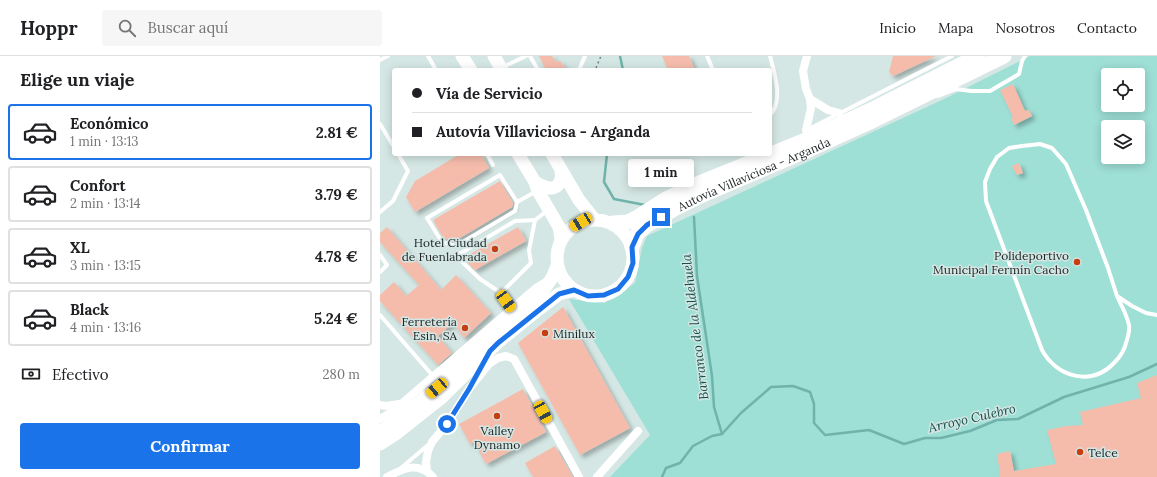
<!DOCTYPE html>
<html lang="es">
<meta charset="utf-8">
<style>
body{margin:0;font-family:Lora,serif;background:#f6f6f6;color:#202124;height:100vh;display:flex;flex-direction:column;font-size:15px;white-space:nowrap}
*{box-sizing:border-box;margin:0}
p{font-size:13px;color:#757577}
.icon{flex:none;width:22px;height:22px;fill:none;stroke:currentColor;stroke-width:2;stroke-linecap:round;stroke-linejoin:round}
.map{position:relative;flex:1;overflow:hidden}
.details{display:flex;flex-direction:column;background:#fff;width:380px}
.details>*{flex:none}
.hud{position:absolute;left:12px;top:12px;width:380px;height:88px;border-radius:4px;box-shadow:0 2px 10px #0003;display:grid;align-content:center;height:88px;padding:0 20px;background:#fff}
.controls{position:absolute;left:721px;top:12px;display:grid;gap:8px}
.controls a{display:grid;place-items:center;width:44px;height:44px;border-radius:4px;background:#fff;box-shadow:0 2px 10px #0003;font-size:20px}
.end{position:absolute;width:18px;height:18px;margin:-9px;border:5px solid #1a73e8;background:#fff;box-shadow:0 0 0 2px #fff}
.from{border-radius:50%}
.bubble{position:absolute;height:28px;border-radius:4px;background:#fff;box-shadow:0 2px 10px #0003;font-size:13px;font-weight:800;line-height:28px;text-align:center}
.car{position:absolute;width:12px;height:24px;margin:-12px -6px;border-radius:5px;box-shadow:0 0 3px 1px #0007;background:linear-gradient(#f5c518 24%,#345 0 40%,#f5c518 0 76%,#345 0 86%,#f5c518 0)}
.hud b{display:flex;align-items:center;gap:14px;height:38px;font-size:15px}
.hud b+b{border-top:1px solid #e0e0e0}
.hud i{width:10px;height:10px;background:#202124}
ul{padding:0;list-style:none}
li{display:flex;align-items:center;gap:12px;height:56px;margin:0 8px 6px;padding:0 12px;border:2px solid #e0e0e0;border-radius:4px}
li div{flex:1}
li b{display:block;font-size:15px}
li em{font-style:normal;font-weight:800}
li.selected{border-color:#1a73e8}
li>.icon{width:36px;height:36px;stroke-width:1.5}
h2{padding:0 20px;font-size:18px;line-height:48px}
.pay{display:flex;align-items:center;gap:10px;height:44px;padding:0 20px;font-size:15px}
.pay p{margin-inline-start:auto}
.button{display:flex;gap:8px;margin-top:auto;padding:8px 20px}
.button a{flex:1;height:46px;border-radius:4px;background:#1a73e8;color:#fff;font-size:16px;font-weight:800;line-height:46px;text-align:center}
header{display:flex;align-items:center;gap:24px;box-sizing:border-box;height:56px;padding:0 20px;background:#fff;border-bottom:1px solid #e0e0e0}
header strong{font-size:19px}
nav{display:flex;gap:22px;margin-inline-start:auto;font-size:14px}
.search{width:280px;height:36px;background:#f6f6f6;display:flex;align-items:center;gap:10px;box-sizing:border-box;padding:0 14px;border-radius:4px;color:#757577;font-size:15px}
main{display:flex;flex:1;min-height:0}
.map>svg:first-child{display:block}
.green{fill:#9edfd6;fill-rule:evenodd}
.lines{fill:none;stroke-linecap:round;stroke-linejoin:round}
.stream{stroke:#6fb3aa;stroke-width:2.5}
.building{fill:#f5bcac;filter:url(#shadow)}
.path{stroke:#727e7c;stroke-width:1.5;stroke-dasharray:2 3;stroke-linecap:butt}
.lane{stroke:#fff;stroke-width:4}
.street{stroke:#fff;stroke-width:8}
.primary{stroke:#fff;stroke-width:13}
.highway{stroke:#fff;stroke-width:15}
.route{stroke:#1a73e8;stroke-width:5}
.poi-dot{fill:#c73f10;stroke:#d5e7e4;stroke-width:1.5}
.labels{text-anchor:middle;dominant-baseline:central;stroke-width:3;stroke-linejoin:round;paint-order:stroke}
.street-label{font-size:12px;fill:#1e2524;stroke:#d5e7e4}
.poi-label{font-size:12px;fill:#1e2524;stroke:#d5e7e4;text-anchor:end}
.water-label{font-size:13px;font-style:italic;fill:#144f49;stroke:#d5e7e4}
</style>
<header>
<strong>Hoppr</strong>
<div class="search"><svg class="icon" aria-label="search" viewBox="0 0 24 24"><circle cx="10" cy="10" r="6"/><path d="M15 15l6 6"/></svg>Buscar aquí</div>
<nav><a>Inicio</a><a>Mapa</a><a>Nosotros</a><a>Contacto</a></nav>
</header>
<main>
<section class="details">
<h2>Elige un viaje</h2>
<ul>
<li class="selected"><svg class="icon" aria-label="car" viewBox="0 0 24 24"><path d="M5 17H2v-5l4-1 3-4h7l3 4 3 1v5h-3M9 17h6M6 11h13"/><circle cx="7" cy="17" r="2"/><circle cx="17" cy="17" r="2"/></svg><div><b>Económico</b><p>1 min · 13:13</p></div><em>2.81 €</em></li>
<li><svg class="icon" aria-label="car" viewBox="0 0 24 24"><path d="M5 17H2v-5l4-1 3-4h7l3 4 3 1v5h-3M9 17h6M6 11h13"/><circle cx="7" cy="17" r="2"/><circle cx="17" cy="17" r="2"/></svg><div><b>Confort</b><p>2 min · 13:14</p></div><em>3.79 €</em></li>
<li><svg class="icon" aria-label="car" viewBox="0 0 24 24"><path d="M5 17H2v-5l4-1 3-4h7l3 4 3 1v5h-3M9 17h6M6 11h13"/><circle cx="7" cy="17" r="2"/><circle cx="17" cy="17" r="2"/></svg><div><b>XL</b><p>3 min · 13:15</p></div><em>4.78 €</em></li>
<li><svg class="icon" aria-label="car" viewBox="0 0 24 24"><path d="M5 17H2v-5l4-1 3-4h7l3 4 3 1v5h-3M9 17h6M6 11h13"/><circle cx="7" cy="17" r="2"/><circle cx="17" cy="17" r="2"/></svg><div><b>Black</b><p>4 min · 13:16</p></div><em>5.24 €</em></li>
</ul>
<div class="pay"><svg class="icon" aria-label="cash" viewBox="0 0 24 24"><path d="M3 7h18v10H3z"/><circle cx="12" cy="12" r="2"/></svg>Efectivo<p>280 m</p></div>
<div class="button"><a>Confirmar</a></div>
</section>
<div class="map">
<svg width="777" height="421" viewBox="0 0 777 421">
<defs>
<filter id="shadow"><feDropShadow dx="3.5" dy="3.5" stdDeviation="2" flood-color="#0004"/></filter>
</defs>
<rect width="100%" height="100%" fill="#d5e7e4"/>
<path class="green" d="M650,0H777V421H230L270,379L189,243L225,247L255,227L262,192L267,180L564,43ZM728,19H758V49H728ZM728,71H758V101H728Z"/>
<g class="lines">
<g class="stream">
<path d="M240,0L243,14"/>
<path d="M227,98L224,126L234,143L265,149"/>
<path d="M314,161L317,220L332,320L334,351L342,378"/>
<path d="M282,421L286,412L300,407L313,390L332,380L342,378L361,357L391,331L413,330L430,336L434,348V367L445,379L489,374L524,388L545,382H561L590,375L617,364L638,363L684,341L749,321L777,308"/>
</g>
</g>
<g class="building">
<path d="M159,0H172L176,6L180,5L187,14H166Z"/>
<path d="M282,0H309L315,14H288Z"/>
<path d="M513,0H556L513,20L509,16Z"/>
<path d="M633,28L645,55L649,54L652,60L634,69L631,62L633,61L620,34Z"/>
<path d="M80,98H101L109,112L35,156L26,141L35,125Z"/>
<path d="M639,107L643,117L637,119L632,110Z"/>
<path d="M120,125L133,147L132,151L73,186L70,185L68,182L66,183H64L53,164Z"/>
<path d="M7,171L61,234L76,219L111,257L84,282L73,267L58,280L72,297L58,309L0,245V239L14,226L26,240L39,229L0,186V177Z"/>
<path d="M138,171L146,185L95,214L89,208L85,201Z"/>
<path d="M183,251L250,372L200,399L138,287Z"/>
<path d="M777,319V421H619V418H620L617,398L630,395L634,415L676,408L667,374L687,370L703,369L700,356L761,342L757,327Z"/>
<path d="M143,333L166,376L106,408L94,386L90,388L79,368Z"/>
<path d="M175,390L193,421H153L145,407Z"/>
</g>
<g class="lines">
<path class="path" d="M216,12L221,0"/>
<g class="lane">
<path d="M48,0L56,14"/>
<path d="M150,0L158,14"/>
<path d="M327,0L333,14"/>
<path d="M0,4L8,0"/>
<path d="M123,11L146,0"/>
<path d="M199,14L205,0"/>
<path d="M558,40L576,33L591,35H610L639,18L642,5L645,0"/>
<path d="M390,59C404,45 394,16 390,0"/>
<path d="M0,68L14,91"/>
<path d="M427,74L572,0"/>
<path d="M107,98L113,109"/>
<path d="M137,146L120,119L47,162L62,186L76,190L135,155L137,146L155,136"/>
<path d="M0,156L13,145L28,115L18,98"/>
<path d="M0,199L7,209L0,216"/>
<path d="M121,237L100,223L76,200L135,165L155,164"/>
<path d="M737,240C741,249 747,259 749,269C750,275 748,281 746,287C744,296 740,301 734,307C711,331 677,321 662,294L606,145L605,126L610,113L617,101L629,92L642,90L660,88L672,92L686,108L706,154L728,212L737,240L752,250L766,257L777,259"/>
<path d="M132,252L121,237L151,207L149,194L155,164L167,155"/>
<path d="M0,259L53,320"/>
<path d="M21,412L48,389"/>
</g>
<g class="street">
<path d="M430,43L448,54L459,57"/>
<path d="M426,74L431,52L430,43L426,33L423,15L427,0"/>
<path d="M0,349L6,350L19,348"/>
<path d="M0,363L12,356L156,232L166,226"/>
<path d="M47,415L46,406L48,395L52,386L67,368L89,333L109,308L118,302L126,300L134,303L199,421"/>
<path d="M7,421C24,412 38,405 53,421"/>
<path d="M217,421L258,375"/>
</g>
<g class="primary">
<path d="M82,0L91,14"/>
<path d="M114,0L122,14"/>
<path d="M138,98L155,126L158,135L179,171L181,183"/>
<path d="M172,98L199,144L214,163"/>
<path d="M155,126C163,131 177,138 181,123C182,120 181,116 181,114"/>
<circle cx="215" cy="202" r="38"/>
<path d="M0,376L20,362L57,332L93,296L162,236L172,222L177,210"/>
<path d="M0,388L17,377L60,343L117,287L159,253L179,238L194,234"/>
</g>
<g class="highway">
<path d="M233,167L248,166L256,162L286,143L317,128L421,86L495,52L598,0"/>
<path id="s1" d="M252,191L257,178L267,169L294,153L320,140L428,94L490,66L624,0"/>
</g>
</g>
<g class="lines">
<path class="route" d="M67,368L89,333L110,295L118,287L179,238L194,234L208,240L224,239L238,233L248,221L253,207L252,191L258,178L267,169L281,161"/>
</g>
<g class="poi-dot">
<circle cx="115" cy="193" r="4"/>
<circle cx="697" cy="206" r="4"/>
<circle cx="85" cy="272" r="4"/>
<circle cx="165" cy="277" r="4"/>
<circle cx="117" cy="360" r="4"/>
<circle cx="700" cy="396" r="4"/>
</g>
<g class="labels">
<g class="street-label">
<text stroke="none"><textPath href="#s1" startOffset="146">Autovía Villaviciosa - Arganda</textPath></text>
</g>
<g class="poi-label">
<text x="107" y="186">Hotel Ciudad<tspan x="107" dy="14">de Fuenlabrada</tspan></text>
<text x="689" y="199">Polideportivo<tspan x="689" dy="14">Municipal Fermín Cacho</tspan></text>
<text x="77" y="265">Ferretería<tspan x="77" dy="14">Esin, SA</tspan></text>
<text x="173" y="277" text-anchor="start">Minilux</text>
<text x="117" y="374" text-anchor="middle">Valley<tspan x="117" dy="14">Dynamo</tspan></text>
<text x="708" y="396" text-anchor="start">Telce</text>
</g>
<g class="water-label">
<text transform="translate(315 271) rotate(-97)">Barranco de la Aldehuela</text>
<text transform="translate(592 362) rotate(-13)">Arroyo Culebro</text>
</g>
</g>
</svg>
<div class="controls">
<a><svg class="icon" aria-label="locate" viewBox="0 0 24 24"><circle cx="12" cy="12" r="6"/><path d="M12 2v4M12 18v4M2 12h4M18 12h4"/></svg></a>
<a><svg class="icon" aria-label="layers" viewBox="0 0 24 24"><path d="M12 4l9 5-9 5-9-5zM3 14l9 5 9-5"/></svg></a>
</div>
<i class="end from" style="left:67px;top:368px"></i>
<i class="end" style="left:281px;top:161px"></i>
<div class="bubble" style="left:248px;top:103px;width:66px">1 min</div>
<i class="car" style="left:201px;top:166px;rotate:239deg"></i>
<i class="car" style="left:126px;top:245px;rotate:144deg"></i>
<i class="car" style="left:57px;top:332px;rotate:230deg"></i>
<i class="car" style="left:163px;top:356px;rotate:151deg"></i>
<div class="hud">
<b><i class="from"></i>Vía de Servicio</b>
<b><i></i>Autovía Villaviciosa - Arganda</b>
</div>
</div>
</main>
